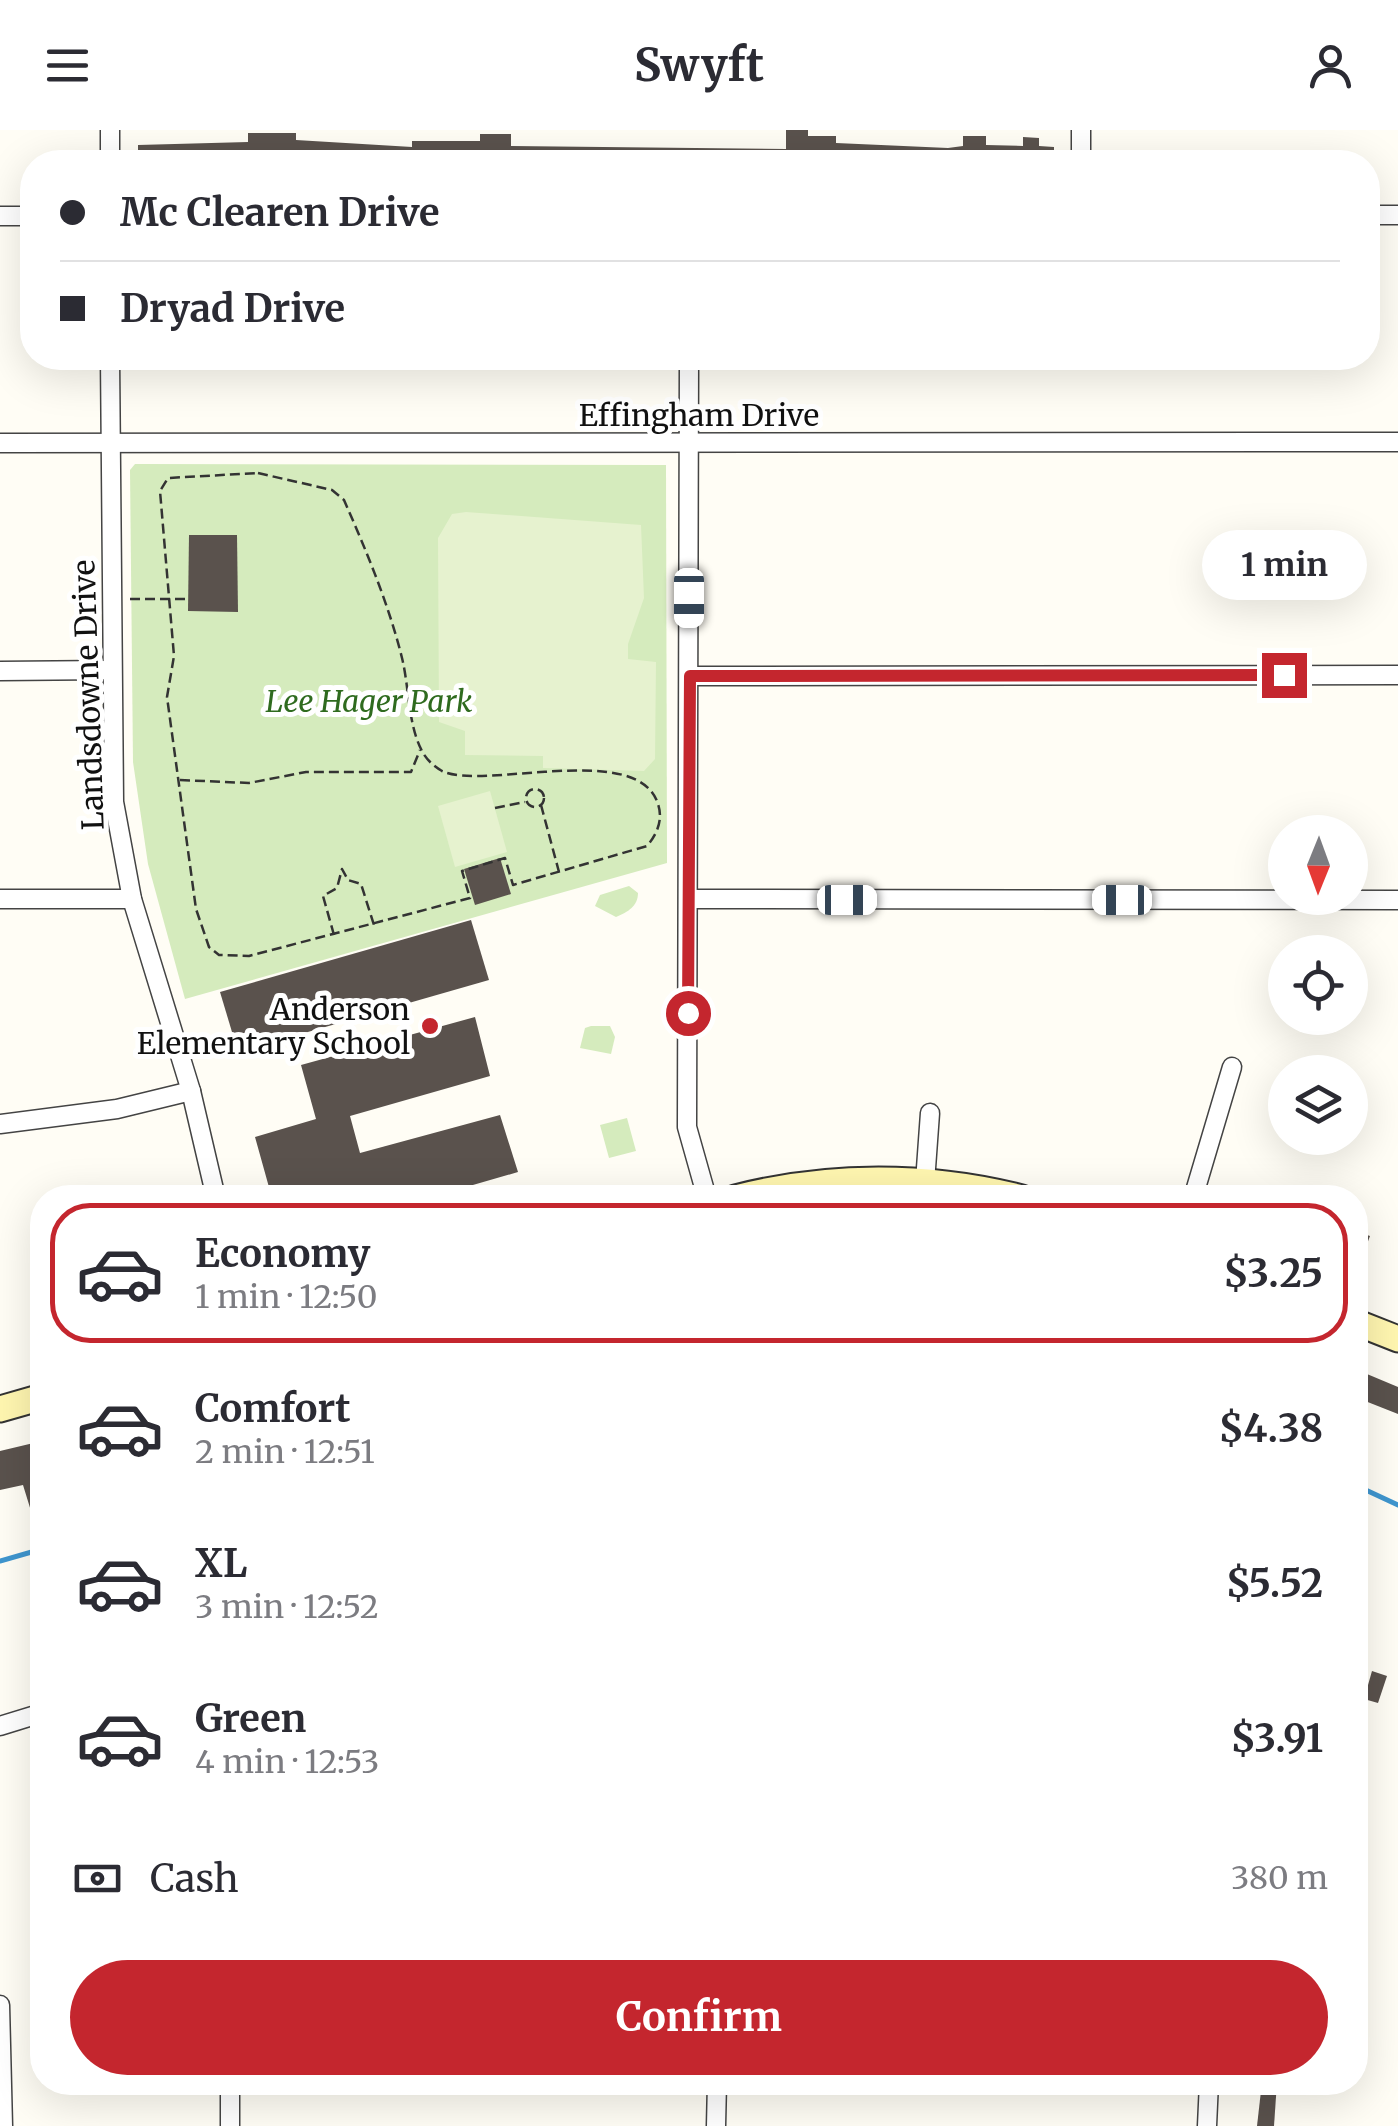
<!DOCTYPE html>
<meta charset="utf-8">
<style>
body{margin:0;font-family:Merriweather,serif;background:#f7f7f7;color:#2b2b33;height:100vh;display:flex;flex-direction:column;font-size:38px;white-space:nowrap}
*{box-sizing:border-box;margin:0}
p{font-size:32px;color:#7c7c81}
.icon{flex:none;width:55px;height:55px;fill:none;stroke:currentColor;stroke-width:2;stroke-linecap:round;stroke-linejoin:round}
.map{position:relative;flex:1;overflow:hidden}
.sheet{position:absolute;left:30px;top:1055px;width:1338px;height:910px;display:flex;flex-direction:column;background:#fff;border-radius:40px;box-shadow:0 10px 40px #0002}
.sheet>*{flex:none}
.hud{position:absolute;left:20px;top:20px;width:1360px;height:220px;border-radius:40px;box-shadow:0 10px 40px #0002;display:grid;align-content:center;height:220px;padding:0 40px;background:#fff}
.needle{width:65px;rotate:181deg}
.buttons{position:absolute;left:1268px;top:685px;display:grid;gap:20px}
.buttons a{display:grid;place-items:center;width:100px;height:100px;border-radius:50%;background:#fff;box-shadow:0 10px 40px #0002;font-size:50px}
.end{position:absolute;width:45px;height:45px;margin:-22px;border:12px solid #c4262e;background:#fff;box-shadow:0 0 0 5px #fff}
.from{border-radius:50%}
.bubble{position:absolute;height:70px;border-radius:35px;background:#fff;box-shadow:0 10px 40px #0002;font-size:32px;font-weight:700;line-height:70px;text-align:center}
.car{position:absolute;width:30px;height:60px;margin:-30px -15px;border-radius:12px;box-shadow:0 0 8px 2px #0007;background:linear-gradient(#fff 24%,#345 0 40%,#fff 0 76%,#345 0 86%,#fff 0)}
.hud b{display:flex;align-items:center;gap:35px;height:95px;font-size:38px}
.hud b+b{border-top:2px solid #e1e1e2}
.hud i{width:25px;height:25px;background:#2b2b33}
ul{padding:18px 0 0;list-style:none}
li{display:flex;align-items:center;gap:30px;height:140px;margin:0 20px 15px;padding:0 20px;border:5px solid transparent;border-radius:40px}
li div{flex:1}
li b{display:block;font-size:38px}
li em{font-style:normal;font-weight:700}
li.selected{border-color:#c4262e}
li>.icon{width:90px;height:90px;stroke-width:1.5}
.pay{display:flex;align-items:center;gap:25px;height:110px;padding:0 40px;font-size:38px}
.pay p{margin-inline-start:auto}
.action{display:flex;gap:20px;margin-top:auto;padding:20px 40px}
.action a{flex:1;height:115px;border-radius:60px;background:#c4262e;color:#fff;font-size:40px;font-weight:700;line-height:115px;text-align:center}
header{display:flex;justify-content:space-between;align-items:center;height:130px;padding:0 40px;background:#fff;font-size:45px;font-weight:700}
.map>svg:first-child{display:block}
.green{fill:#d5ebbd}
.pitch{fill:#e6f2cf}
.lines{fill:none;stroke-linecap:round;stroke-linejoin:round}
.stream{stroke:#3f96cf;stroke-width:5}
.building{fill:#5a524d}
.street-casing{stroke:#444;stroke-width:21}
.secondary-casing{stroke:#333;stroke-width:29}
.path{stroke:#333;stroke-width:2.5;stroke-dasharray:10 5;stroke-linecap:butt}
.street{stroke:#fff;stroke-width:18}
.secondary{stroke:#fff6b0;stroke-width:25}
.route{stroke:#c4262e;stroke-width:12}
.poi-dot{fill:#c4262e;stroke:#fff;stroke-width:4}
.labels{text-anchor:middle;dominant-baseline:central;stroke-width:10;stroke-linejoin:round;paint-order:stroke}
.street-label{font-size:30px;fill:#111;stroke:#fff}
.park-label{font-size:30px;font-style:italic;fill:#2f6b1f;stroke:#fff}
.poi-label{font-size:30px;fill:#111;stroke:#fff;text-anchor:end}
</style>
<header><svg class="icon" aria-label="menu" viewBox="0 0 24 24"><path d="M4 6h16M4 12h16M4 18h16"/></svg>Swyft<svg class="icon" aria-label="person" viewBox="0 0 24 24"><circle cx="12" cy="8" r="4"/><path d="M4 21q1-7 8-7t8 7"/></svg></header>
<div class="map">
<svg width="1398" height="1996" viewBox="0 0 1398 1996">
<rect width="100%" height="100%" fill="#fffdf5"/>
<g class="green">
<path d="M135,334L666,335L667,733L185,869L148,734L133,632L130,340Z"/>
<path d="M629,756L638,763C638,776 628,782 616,787L595,776L600,765Z"/>
<path d="M591,896H610L615,907L611,924L580,918L585,898Z"/>
<path d="M627,988L636,1021L609,1028L600,995Z"/>
</g>
<g class="pitch">
<path d="M466,382L641,395L644,468L628,514V529L656,532L655,629L644,641L543,638V626L465,625V601L439,592L438,408L452,384Z"/>
<path d="M490,661L507,722L455,737L438,676Z"/>
</g>
<g class="lines">
<g class="stream">
<path d="M1355,1355L1398,1375"/>
<path d="M0,1431L42,1419"/>
</g>
</g>
<g class="building">
<path d="M786,0H808V6H836V13L948,18L963,16V6H986V15L1023,16V7L1039,8V16L1054,17V32H138V15L248,12V3H296V10L412,17V11H480V4H511V16L786,19Z"/>
<path d="M189,405H237L238,482L188,481Z"/>
<path d="M500,728L511,764L475,775L464,739Z"/>
<path d="M471,790L489,850L238,922L220,862Z"/>
<path d="M475,887L490,946L350,986L360,1023L500,985L518,1042L428,1068H272L255,1007L316,989L301,935Z"/>
<path d="M1355,1101L1370,1106L1356,1143H1355Z"/>
<path d="M1355,1239L1398,1257V1284L1355,1267Z"/>
<path d="M42,1311V1378L31,1381L23,1355L0,1360V1321Z"/>
<path d="M1372,1541L1387,1546L1378,1573L1364,1569Z"/>
<path d="M1262,1952H1277L1274,1996H1257Z"/>
</g>
<g class="lines">
<g class="street-casing">
<g id="street">
<path d="M110,0V32"/>
<path d="M1081,32V0"/>
<path d="M1368,85H1398"/>
<path d="M0,86H32"/>
<path d="M110,228L114,672L132,769L191,961L216,1068"/>
<path d="M689,228L687,997L707,1068"/>
<path d="M0,313L1398,312"/>
<path d="M0,541L110,540"/>
<path d="M690,546L1398,545"/>
<path d="M0,769H132"/>
<path d="M689,769L1398,770"/>
<path d="M0,994L117,979L191,961"/>
<path d="M925,1052L930,983"/>
<path d="M1193,1068L1232,937"/>
<path d="M0,1596L42,1583"/>
<path d="M0,1875L3,1996"/>
<path d="M230,1996V1952"/>
<path d="M716,1996L717,1952"/>
<path d="M1207,1996L1209,1952"/>
</g>
</g>
<g class="secondary-casing">
<g id="secondary">
<path d="M735,1068C829,1044 928,1044 1022,1068"/>
<path d="M1355,1192L1398,1209"/>
<path d="M0,1279L42,1267"/>
</g>
</g>
<g class="path">
<path d="M258,343L332,360L344,370C366,420 389,475 402,528C409,556 408,593 421,619C425,628 433,636 442,641C484,661 638,610 658,674C663,689 658,703 647,716L513,755L505,728L462,741L470,768L249,826L219,825L209,817L196,779L167,567L174,526L160,361L168,348Z"/>
<path d="M130,469H188"/>
<path d="M180,650L249,653L306,642H411L420,620"/>
<circle cx="535" cy="668" r="9"/>
<path d="M541,675L559,742"/>
<path d="M495,678L525,672"/>
<path d="M334,805L323,766L337,758L342,739L348,750L361,754L374,795"/>
</g>
<use href="#street" class="street"/>
<use href="#secondary" class="secondary"/>
</g>
<g class="lines">
<path class="route" d="M688,883L690,546L1284,545"/>
</g>
<circle class="poi-dot" cx="430" cy="896" r="10"/>
<g class="labels">
<g class="street-label">
<text x="699" y="285">Effingham Drive</text>
<text transform="translate(88 565) rotate(-92)">Landsdowne Drive</text>
</g>
<g class="park-label">
<text x="369" y="571">Lee Hager Park</text>
</g>
<g class="poi-label">
<text x="410" y="879">Anderson<tspan x="410" dy="34">Elementary School</tspan></text>
</g>
</g>
</svg>
<div class="buttons">
<a><svg class="needle" viewBox="-14 -14 28 28"><path d="M0-13l5 13h-10z" fill="#e53935"/><path d="M0 13l5-13h-10z" fill="#7c7c81"/></svg></a>
<a><svg class="icon" aria-label="locate" viewBox="0 0 24 24"><circle cx="12" cy="12" r="6"/><path d="M12 2v4M12 18v4M2 12h4M18 12h4"/></svg></a>
<a><svg class="icon" aria-label="layers" viewBox="0 0 24 24"><path d="M12 4l9 5-9 5-9-5zM3 14l9 5 9-5"/></svg></a>
</div>
<i class="end from" style="left:688px;top:883px"></i>
<i class="end" style="left:1284px;top:545px"></i>
<div class="bubble" style="left:1202px;top:400px;width:165px">1 min</div>
<i class="car" style="left:689px;top:468px;rotate:180deg"></i>
<i class="car" style="left:847px;top:770px;rotate:90deg"></i>
<i class="car" style="left:1122px;top:770px;rotate:270deg"></i>
<div class="hud">
<b><i class="from"></i>Mc Clearen Drive</b>
<b><i></i>Dryad Drive</b>
</div>
<section class="sheet">
<ul>
<li class="selected"><svg class="icon" aria-label="car" viewBox="0 0 24 24"><path d="M5 17H2v-5l4-1 3-4h7l3 4 3 1v5h-3M9 17h6M6 11h13"/><circle cx="7" cy="17" r="2"/><circle cx="17" cy="17" r="2"/></svg><div><b>Economy</b><p>1 min · 12:50</p></div><em>$3.25</em></li>
<li><svg class="icon" aria-label="car" viewBox="0 0 24 24"><path d="M5 17H2v-5l4-1 3-4h7l3 4 3 1v5h-3M9 17h6M6 11h13"/><circle cx="7" cy="17" r="2"/><circle cx="17" cy="17" r="2"/></svg><div><b>Comfort</b><p>2 min · 12:51</p></div><em>$4.38</em></li>
<li><svg class="icon" aria-label="car" viewBox="0 0 24 24"><path d="M5 17H2v-5l4-1 3-4h7l3 4 3 1v5h-3M9 17h6M6 11h13"/><circle cx="7" cy="17" r="2"/><circle cx="17" cy="17" r="2"/></svg><div><b>XL</b><p>3 min · 12:52</p></div><em>$5.52</em></li>
<li><svg class="icon" aria-label="car" viewBox="0 0 24 24"><path d="M5 17H2v-5l4-1 3-4h7l3 4 3 1v5h-3M9 17h6M6 11h13"/><circle cx="7" cy="17" r="2"/><circle cx="17" cy="17" r="2"/></svg><div><b>Green</b><p>4 min · 12:53</p></div><em>$3.91</em></li>
</ul>
<div class="pay"><svg class="icon" aria-label="cash" viewBox="0 0 24 24"><path d="M3 7h18v10H3z"/><circle cx="12" cy="12" r="2"/></svg>Cash<p>380 m</p></div>
<div class="action"><a>Confirm</a></div>
</section>
</div>
